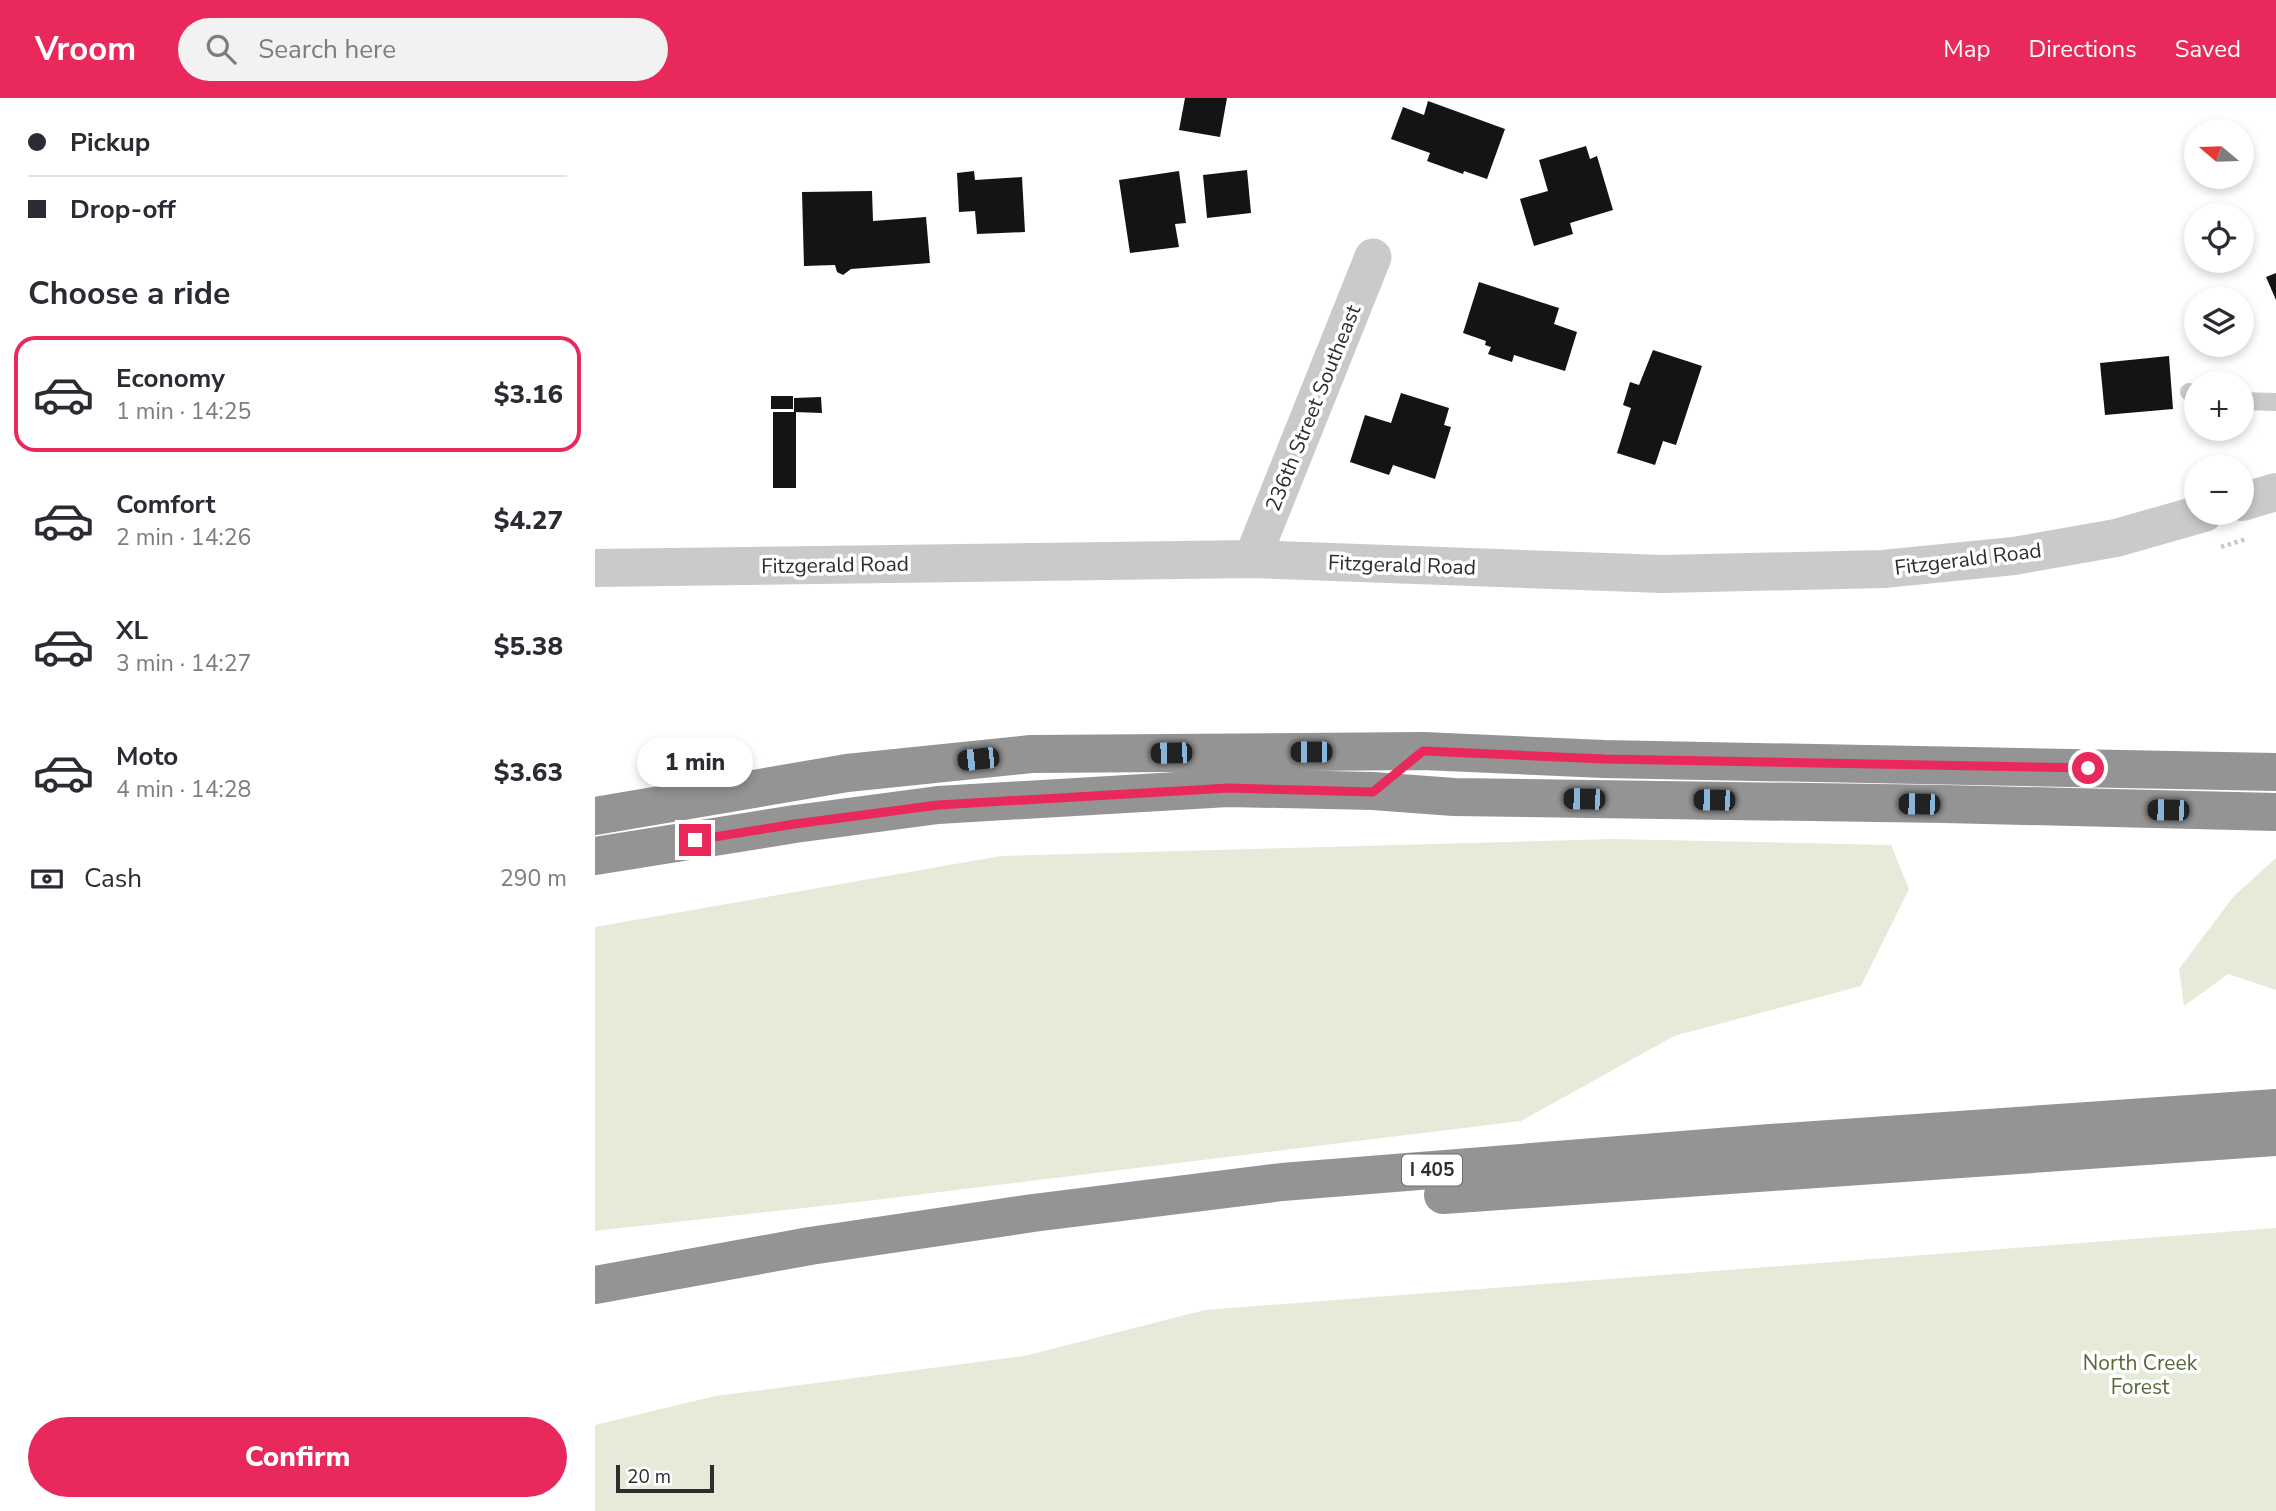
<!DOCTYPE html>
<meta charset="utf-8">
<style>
body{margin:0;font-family:"Nunito Sans",sans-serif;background:#f2f2f3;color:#2b2b33;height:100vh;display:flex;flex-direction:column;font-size:26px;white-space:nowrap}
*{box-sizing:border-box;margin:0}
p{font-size:23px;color:#7c7c81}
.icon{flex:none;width:38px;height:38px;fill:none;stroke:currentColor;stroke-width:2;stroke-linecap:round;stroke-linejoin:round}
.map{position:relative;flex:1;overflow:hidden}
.drawer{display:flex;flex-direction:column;background:#fff;width:595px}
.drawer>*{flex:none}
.banner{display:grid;align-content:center;height:154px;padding:0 28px;background:#fff}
.needle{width:46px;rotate:289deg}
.tools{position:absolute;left:1589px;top:21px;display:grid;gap:14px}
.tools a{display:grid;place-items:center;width:70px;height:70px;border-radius:50%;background:#fff;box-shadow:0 4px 10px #0003;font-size:35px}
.scale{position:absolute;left:21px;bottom:18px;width:98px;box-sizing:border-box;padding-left:7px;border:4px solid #2d2d2d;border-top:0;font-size:19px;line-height:24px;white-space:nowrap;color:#2d2d2d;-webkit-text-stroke:5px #fff;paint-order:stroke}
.end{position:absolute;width:32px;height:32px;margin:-16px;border:9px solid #e9295b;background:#fff;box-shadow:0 0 0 4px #fff}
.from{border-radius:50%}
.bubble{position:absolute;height:49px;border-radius:24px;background:#fff;box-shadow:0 4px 10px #0003;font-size:23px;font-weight:800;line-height:49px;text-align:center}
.car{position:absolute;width:21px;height:42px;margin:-21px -10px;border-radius:9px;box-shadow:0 0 5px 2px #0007;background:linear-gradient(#222 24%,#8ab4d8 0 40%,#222 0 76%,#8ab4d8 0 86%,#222 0)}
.banner b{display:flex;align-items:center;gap:24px;height:66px;font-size:26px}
.banner b+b{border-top:2px solid #e1e1e2}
.banner i{width:18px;height:18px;background:#2b2b33}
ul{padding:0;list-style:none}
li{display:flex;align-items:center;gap:21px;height:116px;margin:0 14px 10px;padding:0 14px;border:4px solid transparent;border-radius:21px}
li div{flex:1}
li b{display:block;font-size:26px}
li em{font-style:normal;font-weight:800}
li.current{border-color:#e9295b}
li>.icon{width:63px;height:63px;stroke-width:1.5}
h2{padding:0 28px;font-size:32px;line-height:84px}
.pay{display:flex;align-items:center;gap:18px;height:77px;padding:0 28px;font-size:26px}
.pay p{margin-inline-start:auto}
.button{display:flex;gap:14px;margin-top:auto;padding:14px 28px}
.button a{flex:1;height:80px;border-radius:42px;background:#e9295b;color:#fff;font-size:28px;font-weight:800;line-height:80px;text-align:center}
header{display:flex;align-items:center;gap:42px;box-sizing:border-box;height:98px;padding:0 35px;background:#e9295b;color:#fff}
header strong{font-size:33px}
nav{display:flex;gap:38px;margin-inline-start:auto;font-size:24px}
.search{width:490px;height:63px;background:#f2f2f3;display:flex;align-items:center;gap:18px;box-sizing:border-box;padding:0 24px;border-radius:38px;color:#7c7c81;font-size:26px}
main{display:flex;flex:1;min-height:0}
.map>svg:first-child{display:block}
.green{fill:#e6ebd9}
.building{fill:#141414}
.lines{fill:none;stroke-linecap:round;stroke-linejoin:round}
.path{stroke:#cacaca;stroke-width:4.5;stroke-dasharray:3.5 3.5;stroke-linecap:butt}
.service{stroke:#cacaca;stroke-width:18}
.minor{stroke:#cacaca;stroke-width:37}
.tertiary{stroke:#cacaca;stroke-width:38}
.motorway{stroke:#949494;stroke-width:38}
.route{stroke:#e9295b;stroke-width:9}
.labels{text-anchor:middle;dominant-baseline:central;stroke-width:7;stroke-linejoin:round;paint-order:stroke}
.shield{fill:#fff;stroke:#6c6c6c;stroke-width:2}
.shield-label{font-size:19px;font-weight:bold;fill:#2d2d2d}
.street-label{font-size:21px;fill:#2d2d2d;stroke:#fff}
.park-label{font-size:21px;fill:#586939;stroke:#fff}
</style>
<header>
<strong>Vroom</strong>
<div class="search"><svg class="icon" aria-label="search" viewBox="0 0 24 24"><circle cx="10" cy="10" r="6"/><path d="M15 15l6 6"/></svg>Search here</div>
<nav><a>Map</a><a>Directions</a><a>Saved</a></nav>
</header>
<main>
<section class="drawer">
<div class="banner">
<b><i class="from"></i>Pickup</b>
<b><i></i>Drop-off</b>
</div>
<h2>Choose a ride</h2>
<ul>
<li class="current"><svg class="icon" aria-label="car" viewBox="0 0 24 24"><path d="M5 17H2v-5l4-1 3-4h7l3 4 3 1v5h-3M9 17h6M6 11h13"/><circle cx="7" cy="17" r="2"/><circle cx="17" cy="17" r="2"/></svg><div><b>Economy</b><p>1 min · 14:25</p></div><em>$3.16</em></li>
<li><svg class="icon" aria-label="car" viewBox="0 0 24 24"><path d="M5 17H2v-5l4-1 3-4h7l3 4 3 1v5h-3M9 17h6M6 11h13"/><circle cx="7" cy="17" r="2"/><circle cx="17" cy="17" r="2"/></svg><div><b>Comfort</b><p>2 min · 14:26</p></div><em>$4.27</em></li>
<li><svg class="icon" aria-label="car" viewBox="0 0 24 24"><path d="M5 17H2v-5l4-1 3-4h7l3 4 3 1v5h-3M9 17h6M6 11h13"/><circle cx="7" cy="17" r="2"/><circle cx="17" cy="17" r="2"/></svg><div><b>XL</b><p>3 min · 14:27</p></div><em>$5.38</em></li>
<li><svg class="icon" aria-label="car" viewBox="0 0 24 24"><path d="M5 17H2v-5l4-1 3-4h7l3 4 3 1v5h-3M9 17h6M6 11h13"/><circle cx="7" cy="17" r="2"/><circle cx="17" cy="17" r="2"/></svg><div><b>Moto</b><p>4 min · 14:28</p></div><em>$3.63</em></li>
</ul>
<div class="pay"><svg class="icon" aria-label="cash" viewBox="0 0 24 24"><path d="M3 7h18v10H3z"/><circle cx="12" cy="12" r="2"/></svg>Cash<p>290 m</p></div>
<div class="button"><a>Confirm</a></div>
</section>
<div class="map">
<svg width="1681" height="1413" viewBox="0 0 1681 1413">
<rect width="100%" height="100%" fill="#fff"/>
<g class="green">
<path d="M1018,741L1296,747L1314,791L1266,888L1079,938L926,1023L263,1104L0,1133V829L406,758Z"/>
<path d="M1681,760V892L1633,876L1589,908L1584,871L1639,798Z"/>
<path d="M1681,1130V1413H0V1327L120,1298L429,1258L610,1212Z"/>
</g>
<g class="building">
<path d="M590,0H632L625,39L584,32Z"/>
<path d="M833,3L910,31L892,81L869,73L868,76L832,63L835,55L796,41L808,9L829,17Z"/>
<path d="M991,48L995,61L1002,58L1018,112L975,125L978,136L939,148L925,101L953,93L944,62Z"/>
<path d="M652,72L656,115L612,120L608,77Z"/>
<path d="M379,73L380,82L427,79L430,134L382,136L380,113L364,114L362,75Z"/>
<path d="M584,73L591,125L580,126L584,149L535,155L524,82Z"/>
<path d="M277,93L278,123L331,119L335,165L256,171L248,177L242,174L240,167L209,168L207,94Z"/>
<path d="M1681,175V202L1671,179Z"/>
<path d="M884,184L964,210L959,226L982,234L970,273L919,257L917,264L893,256L896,249L890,247L891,243L868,235Z"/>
<path d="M1058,252L1107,268L1081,347L1068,343L1060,367L1022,355L1036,310L1028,307L1035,284L1044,287Z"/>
<path d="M1574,258L1578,311L1510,317L1505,265Z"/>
<path d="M806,295L854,310L849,327L856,329L840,381L798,367L794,377L755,364L770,317L796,325Z"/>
<rect x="176" y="298" width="22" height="13"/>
<path d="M226,299L227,315L199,314V300Z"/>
<rect x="178" y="314" width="23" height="76"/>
</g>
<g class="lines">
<path class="path" d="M1626,449L1651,441"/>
<g class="service">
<path d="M1594,294L1601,296"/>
<path d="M1647,303L1681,304"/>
</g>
<path class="minor" d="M657,461L778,159"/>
<g class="tertiary">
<path d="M1647,404L1681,394"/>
<path d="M0,470L657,461L1068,476L1288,471L1419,458L1521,440L1609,415"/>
</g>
<g class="motorway">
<path d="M0,718L252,675L436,656L828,653L1009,661L1681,674"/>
<path d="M0,758L200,726L343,707L633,690L778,693L859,699L1350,706L1681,714"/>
<path d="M848,1097L1681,1039"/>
<path d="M0,1187L215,1148L438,1115L687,1084L1175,1045L1681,1010"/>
</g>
</g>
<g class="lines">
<path class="route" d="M100,742L200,726L343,707L634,690L778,694L828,653L1009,661L1493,670"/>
</g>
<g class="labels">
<rect class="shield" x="807" y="1056.5" width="60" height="31" rx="5"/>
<g class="shield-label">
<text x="837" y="1072">I 405</text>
</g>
<g class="street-label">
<text transform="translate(718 310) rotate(-68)">236th Street Southeast</text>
<text transform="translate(1373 461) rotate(-7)">Fitzgerald Road</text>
<text transform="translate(240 467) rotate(-1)">Fitzgerald Road</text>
<text transform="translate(807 467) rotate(2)">Fitzgerald Road</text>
</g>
<g class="park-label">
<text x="1545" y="1265">North Creek<tspan x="1545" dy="24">Forest</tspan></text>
</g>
</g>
</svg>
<div class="tools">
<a><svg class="needle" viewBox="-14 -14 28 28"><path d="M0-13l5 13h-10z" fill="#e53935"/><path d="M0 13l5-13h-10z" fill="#7c7c81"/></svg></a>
<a><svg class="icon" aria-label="locate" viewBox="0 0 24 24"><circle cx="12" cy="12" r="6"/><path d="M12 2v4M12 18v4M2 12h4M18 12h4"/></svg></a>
<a><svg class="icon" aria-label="layers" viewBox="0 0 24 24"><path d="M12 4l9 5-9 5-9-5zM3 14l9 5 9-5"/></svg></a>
<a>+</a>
<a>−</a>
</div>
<div class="scale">20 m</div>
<i class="end from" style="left:1493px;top:670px"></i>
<i class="end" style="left:100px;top:742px"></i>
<div class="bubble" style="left:42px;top:640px;width:116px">1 min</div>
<i class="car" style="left:716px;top:654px;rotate:270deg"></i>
<i class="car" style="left:576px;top:655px;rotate:269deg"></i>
<i class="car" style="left:383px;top:661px;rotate:264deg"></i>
<i class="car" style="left:989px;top:701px;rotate:271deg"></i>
<i class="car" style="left:1119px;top:702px;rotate:271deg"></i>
<i class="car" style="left:1324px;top:706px;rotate:271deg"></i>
<i class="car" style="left:1573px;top:712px;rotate:271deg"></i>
</div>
</main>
